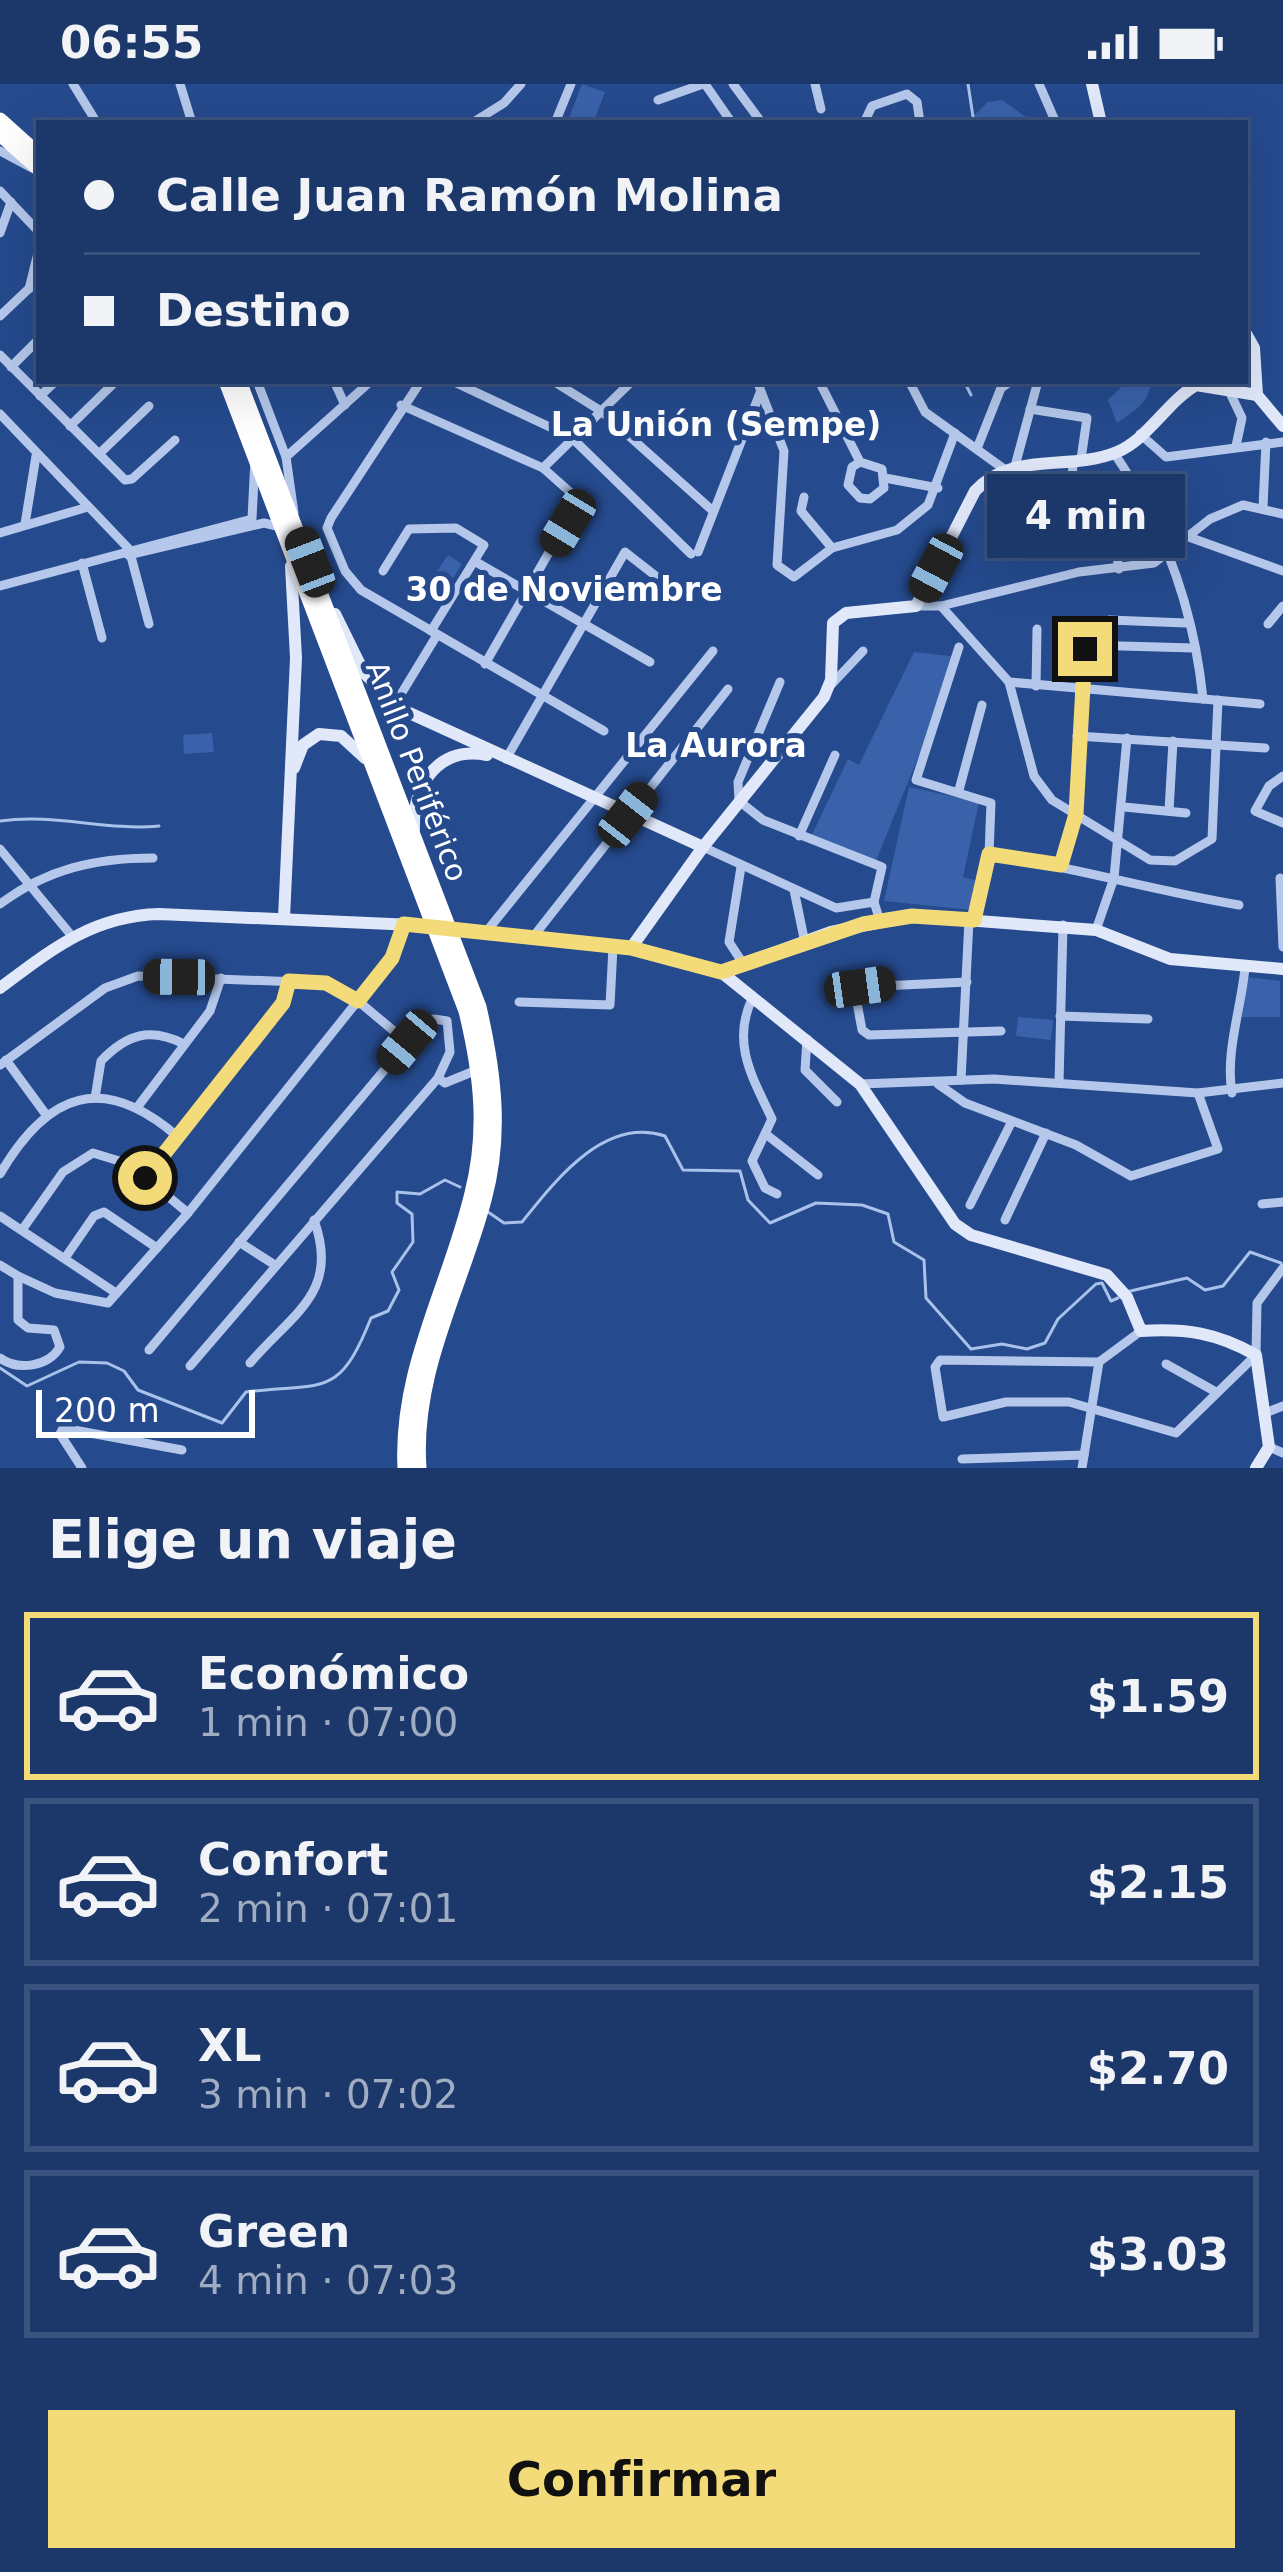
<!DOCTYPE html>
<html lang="es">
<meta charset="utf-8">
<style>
body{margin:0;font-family:"DejaVu Sans",sans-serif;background:#253f70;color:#f1f3f6;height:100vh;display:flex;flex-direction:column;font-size:45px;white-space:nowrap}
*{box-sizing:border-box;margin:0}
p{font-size:39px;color:#a0acc1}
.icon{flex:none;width:66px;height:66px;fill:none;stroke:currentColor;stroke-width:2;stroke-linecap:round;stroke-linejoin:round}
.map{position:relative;height:1384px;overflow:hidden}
.panel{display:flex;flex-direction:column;background:#1c386a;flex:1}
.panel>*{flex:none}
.guide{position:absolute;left:36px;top:36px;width:1212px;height:264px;border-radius:0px;box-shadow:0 12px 48px #0002,0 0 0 3px #3a527e;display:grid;align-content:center;height:264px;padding:0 48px;background:#1c386a}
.scale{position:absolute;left:36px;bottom:30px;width:219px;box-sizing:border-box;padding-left:12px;border:6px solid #fff;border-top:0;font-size:33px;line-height:42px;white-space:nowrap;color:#fff;-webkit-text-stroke:9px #254a8d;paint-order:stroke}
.end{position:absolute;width:54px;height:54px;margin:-27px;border:15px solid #f4db79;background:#111;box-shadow:0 0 0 6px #111}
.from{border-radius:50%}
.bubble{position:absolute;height:84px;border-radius:0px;background:#1c386a;box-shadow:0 12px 48px #0002,0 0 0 3px #3a527e;font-size:39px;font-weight:800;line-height:84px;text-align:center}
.car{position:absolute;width:36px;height:72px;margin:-36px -18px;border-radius:15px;box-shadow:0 0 9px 3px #0007;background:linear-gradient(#222 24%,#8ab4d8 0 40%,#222 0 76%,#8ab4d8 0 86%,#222 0)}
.guide b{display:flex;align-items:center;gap:42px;height:114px;font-size:45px}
.guide b+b{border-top:3px solid #3a527e}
.guide i{width:30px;height:30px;background:#f1f3f6}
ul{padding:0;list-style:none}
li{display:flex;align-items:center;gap:36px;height:168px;margin:0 24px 18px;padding:0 24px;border:6px solid #3a527e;border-radius:0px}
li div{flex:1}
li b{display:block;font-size:45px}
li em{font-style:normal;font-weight:800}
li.current{border-color:#f4db79}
li>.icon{width:108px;height:108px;stroke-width:1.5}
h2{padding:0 48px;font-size:54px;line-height:144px}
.primary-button{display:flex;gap:24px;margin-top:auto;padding:24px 48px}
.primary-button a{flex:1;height:138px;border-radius:0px;background:#f4db79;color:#111;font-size:48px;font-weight:800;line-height:138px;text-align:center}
.status{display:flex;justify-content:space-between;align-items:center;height:84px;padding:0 60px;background:#1c386a;direction:ltr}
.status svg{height:33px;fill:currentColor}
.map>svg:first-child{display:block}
.green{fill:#3a62aa}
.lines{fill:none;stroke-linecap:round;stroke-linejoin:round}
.stream{stroke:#a9c2eb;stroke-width:3}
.street{stroke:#b5c8eb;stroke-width:9}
.secondary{stroke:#e0e8f9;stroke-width:12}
.highway{stroke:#fff;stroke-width:15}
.secondary-bridge{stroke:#e0e8f9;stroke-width:12}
.route{stroke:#f4db79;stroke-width:15}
.labels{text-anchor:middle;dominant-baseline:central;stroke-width:10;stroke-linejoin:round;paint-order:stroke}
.street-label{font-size:30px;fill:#fff;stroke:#254a8d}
.neighbourhood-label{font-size:33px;font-weight:bold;fill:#fff;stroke:#254a8d}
</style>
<div class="status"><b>06:55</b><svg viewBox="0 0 49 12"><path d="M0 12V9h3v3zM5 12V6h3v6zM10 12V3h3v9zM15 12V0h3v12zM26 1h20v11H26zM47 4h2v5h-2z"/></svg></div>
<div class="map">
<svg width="1283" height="1384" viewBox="0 0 1283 1384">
<rect width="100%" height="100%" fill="#254a8d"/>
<g class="green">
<path d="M582,0L605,8L593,39H567Z"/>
<path d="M1002,16L1026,33L1025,39H966L988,18Z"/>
<path d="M1127,297H1151C1150,319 1134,327 1117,339L1108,316Z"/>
<path d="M448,471L462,480L444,508L429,499Z"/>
<path d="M914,568L959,573L875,779L810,755L848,675L859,681Z"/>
<path d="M212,649L214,668L184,670L183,651Z"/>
<path d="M909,703L979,718L963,793L978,797L972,826L884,817Z"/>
<path d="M1246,893L1280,897V933H1242Z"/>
<path d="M1018,933L1053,936L1051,956L1016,952Z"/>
</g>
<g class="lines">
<g class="stream">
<path d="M968,0L974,39"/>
<path d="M964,297L971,311"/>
<path d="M0,737C55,729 105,747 159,742"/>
<path d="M488,1128L504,1139L522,1138C555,1097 604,1032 665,1052L683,1086L740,1087L748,1116L770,1139L816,1119L862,1121L888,1130L894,1158L924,1176L926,1214L971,1265L1002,1260L1027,1265L1045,1259L1058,1235L1096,1200L1102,1199L1111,1217L1118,1214"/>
<path d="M1126,1208L1187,1194L1205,1206L1223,1202L1250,1168L1281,1179"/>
<path d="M0,1284L27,1302L79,1278L107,1279L124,1287L138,1306L222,1339L246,1308C323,1298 338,1317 371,1234L388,1227L399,1206L392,1188L413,1158L412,1130L397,1119V1108L420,1110L445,1096L460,1103"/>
</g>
<g class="street">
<path d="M73,0L97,39"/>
<path d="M180,0L192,39"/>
<path d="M705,0L732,39"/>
<path d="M733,0L762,39"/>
<path d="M815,0L821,25"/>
<path d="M1039,0L1056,39"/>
<path d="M658,16L703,0"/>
<path d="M472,39L504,19L521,0"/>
<path d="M555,39L571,0"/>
<path d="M864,39L872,22L907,10L917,18L920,39"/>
<path d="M0,67L32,84"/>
<path d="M0,107L39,148"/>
<path d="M0,149L11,118"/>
<path d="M29,205L39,165"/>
<path d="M0,232L39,195"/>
<path d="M0,271L125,396L132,395L175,356"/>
<path d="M11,283L39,255"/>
<path d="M257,297L286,373L294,429"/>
<path d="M334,297L345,321"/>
<path d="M421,297L331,434L327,444L345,487L361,506L604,647"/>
<path d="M452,297L571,353L691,470"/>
<path d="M553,297L601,327L713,427"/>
<path d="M757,297L784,367L777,481L794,493L832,464L897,446L928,421L955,349"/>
<path d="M819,297L860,378L882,385L884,404L870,415L860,414L848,401L852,383L860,378"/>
<path d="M909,297L925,328L1004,385"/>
<path d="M1231,311L1242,334L1236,362"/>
<path d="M40,312L56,297"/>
<path d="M401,321L543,384L579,416L485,580"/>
<path d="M1030,325L1087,334L1081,375"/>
<path d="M0,330L129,465L149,540"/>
<path d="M70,342L116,297"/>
<path d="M1140,350L1166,373L1283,358"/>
<path d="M978,362L1001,304L1011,297"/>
<path d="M1114,369C1164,442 1194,526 1203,615"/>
<path d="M99,370L149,322"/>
<path d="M286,373L371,297"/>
<path d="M1073,377L1071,423L1078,457"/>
<path d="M543,384L632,297"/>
<path d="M885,394L938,404"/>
<path d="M804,413L801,427L832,464"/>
<path d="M1263,423L1266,358"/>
<path d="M1111,437L1119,485"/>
<path d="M25,440L36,372"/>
<path d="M0,449L88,423"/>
<path d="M1026,450L1015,382L1038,297"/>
<path d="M1186,452L1283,487"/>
<path d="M698,468L760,309"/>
<path d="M128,471L264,439L281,443"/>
<path d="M476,478L650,578"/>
<path d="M82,479L102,554"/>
<path d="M383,487L409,445L456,444L484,461L431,547"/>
<path d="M0,502L252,435L255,374"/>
<path d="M916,522H941L1079,488L1154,479L1210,435L1243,421L1283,430"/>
<path d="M941,522L1009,598L1260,620"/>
<path d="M1268,540L1283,522"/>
<path d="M1088,560L1109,536L1186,539"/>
<path d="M959,563L916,696L991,719L989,770L974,836"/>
<path d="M780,598L738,698L739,717L763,736L882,783L874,818"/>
<path d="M1009,598L1034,692L1052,716L1150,776L1175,777L1212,755L1218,616"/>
<path d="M830,602L863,567"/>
<path d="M1036,602L1037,545"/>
<path d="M395,620L437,551"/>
<path d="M1077,652L1265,664"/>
<path d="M506,675L625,468L657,493"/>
<path d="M1283,692L1269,702L1255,727L1283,739"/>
<path d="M959,706L982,621"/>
<path d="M1124,723L1186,729"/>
<path d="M1169,727L1173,657"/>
<path d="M799,752L835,671"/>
<path d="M703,763L836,824L874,818L880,837"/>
<path d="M0,765L71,851"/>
<path d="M989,770C1074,783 1155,807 1239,821"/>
<path d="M1061,781L1076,730L1086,561L1194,564"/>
<path d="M741,783L729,858L744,881"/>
<path d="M1280,794L1283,863"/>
<path d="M794,806L805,859"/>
<path d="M0,820C47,785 95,774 153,774"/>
<path d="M1096,846L1114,794L1127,654"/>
<path d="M486,848L713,567"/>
<path d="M533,853L728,605"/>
<path d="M967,898L860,903L856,913L862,946L869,951L1001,947"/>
<path d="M752,915C731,960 753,994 772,1035L752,1077L765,1104L777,1110"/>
<path d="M519,918L610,921L613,863"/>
<path d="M1060,932L1148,935"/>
<path d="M807,955L805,986L837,1018"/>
<path d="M6,976L47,1032"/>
<path d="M0,981L105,904L138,892L326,899L358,917L407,958"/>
<path d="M438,994L445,999L479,985"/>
<path d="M961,996L969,836"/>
<path d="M1059,999L1063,841"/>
<path d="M860,1000L994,995L1198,1009L1283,999"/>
<path d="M938,1000L965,1019L1076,1061L1131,1092L1218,1065L1198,1009"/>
<path d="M1232,1009C1225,969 1241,925 1245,884"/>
<path d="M95,1014L101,977C127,950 150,943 184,960"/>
<path d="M139,1021L210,927L221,894"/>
<path d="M767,1051L818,1091"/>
<path d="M0,1090C48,1008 103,988 178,1053"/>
<path d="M145,1093L283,919L289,897"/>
<path d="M1262,1120L1283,1118"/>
<path d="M970,1121L1012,1037"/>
<path d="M0,1132L116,1209"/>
<path d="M1005,1136L1046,1049"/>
<path d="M22,1146L63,1088L93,1069L129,1080L188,1129"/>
<path d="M239,1158L275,1181"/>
<path d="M65,1174L94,1132L104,1128L157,1164"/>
<path d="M0,1181L18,1192"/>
<path d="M149,1266L413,952L434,935L447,937L450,968L438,994L190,1282"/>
<path d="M0,1274C18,1287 48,1283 60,1263L54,1246L28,1244L18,1236V1192L55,1209L108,1219L188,1129L392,874L404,840"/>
<path d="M1099,1278L940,1276L935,1283L943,1333L1006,1318H1069L1176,1349L1256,1271L1257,1219L1283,1184"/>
<path d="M250,1279C294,1228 340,1208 314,1136"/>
<path d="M1166,1280L1216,1308"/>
<path d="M1263,1330L1283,1322"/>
<path d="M1269,1363L1283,1369"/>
<path d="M962,1375L1084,1371"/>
<path d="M82,1384L60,1350L63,1344L182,1366"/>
<path d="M1082,1384L1099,1278L1141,1247"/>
</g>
<g class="secondary">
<path d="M1092,0L1101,39"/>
<path d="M1245,248L1254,264L1257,311L1283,342"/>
<path d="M335,530L364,589L405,627L703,763"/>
<path d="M294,684L303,661L319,650L341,652L365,674"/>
<path d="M414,745C413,700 438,662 487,671"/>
<path d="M284,834L296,574L291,482"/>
<path d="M477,847L631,864L721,888L831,848L912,832L1096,846L1170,875L1283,885"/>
<path d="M631,864L703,763L824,613L831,596L833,539L846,529L916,522L975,407C1013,366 1069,388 1117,368C1148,355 1167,318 1196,301L1257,311"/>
<path d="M721,888L860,1000L955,1140L971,1151L1107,1191L1127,1213L1141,1247C1186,1244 1217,1249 1256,1271L1269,1363L1256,1384"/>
<path d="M0,904C51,866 92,832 159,830L414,841"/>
</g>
<g class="highway">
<path d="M0,36L39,71"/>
<path d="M0,50L39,85"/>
<path d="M226,297L466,927C481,989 488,1046 472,1109C450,1202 400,1285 405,1384"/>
<path d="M239,297L479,923C494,988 502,1050 484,1116C460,1206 412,1288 419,1384"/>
</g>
<path class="secondary-bridge" d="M414,841L477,847"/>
</g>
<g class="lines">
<path class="route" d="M145,1094L283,919L289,897L326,899L358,917L392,874L404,840L631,864L721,888L863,840L912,832L974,836L989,770L1061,781L1076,730L1085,565"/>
</g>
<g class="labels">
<g class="street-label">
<text transform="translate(417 687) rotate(69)">Anillo Periférico</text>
</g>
<g class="neighbourhood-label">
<text x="716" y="340">La Unión (Sempe)</text>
<text x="564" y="505">30 de Noviembre</text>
<text x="716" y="661">La Aurora</text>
</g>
</g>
</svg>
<div class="scale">200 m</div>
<i class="end from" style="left:145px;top:1094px"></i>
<i class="end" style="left:1085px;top:565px"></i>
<div class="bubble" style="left:987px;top:390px;width:198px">4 min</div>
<i class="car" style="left:568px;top:439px;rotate:211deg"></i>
<i class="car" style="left:310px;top:478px;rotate:339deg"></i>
<i class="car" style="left:936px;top:484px;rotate:208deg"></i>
<i class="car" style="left:628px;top:731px;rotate:38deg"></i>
<i class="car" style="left:179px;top:893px;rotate:271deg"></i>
<i class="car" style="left:860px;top:903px;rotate:82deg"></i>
<i class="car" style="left:407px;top:958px;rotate:220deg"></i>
<div class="guide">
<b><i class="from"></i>Calle Juan Ramón Molina</b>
<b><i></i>Destino</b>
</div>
</div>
<section class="panel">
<h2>Elige un viaje</h2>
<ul>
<li class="current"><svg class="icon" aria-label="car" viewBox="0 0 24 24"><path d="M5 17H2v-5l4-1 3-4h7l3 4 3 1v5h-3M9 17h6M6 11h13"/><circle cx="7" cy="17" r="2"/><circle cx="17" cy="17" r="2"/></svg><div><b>Económico</b><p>1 min · 07:00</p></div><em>$1.59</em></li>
<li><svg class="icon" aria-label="car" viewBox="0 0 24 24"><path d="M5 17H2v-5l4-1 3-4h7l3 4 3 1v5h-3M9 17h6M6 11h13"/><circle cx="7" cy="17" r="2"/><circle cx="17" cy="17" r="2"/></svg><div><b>Confort</b><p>2 min · 07:01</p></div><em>$2.15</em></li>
<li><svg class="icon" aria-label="car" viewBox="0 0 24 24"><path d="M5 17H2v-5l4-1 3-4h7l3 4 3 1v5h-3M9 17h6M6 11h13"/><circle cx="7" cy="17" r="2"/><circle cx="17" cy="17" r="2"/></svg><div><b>XL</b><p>3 min · 07:02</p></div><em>$2.70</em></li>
<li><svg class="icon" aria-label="car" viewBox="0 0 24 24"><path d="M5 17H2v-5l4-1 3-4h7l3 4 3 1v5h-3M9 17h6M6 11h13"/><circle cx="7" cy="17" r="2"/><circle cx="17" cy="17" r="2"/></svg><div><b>Green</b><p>4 min · 07:03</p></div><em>$3.03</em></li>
</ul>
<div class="primary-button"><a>Confirmar</a></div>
</section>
